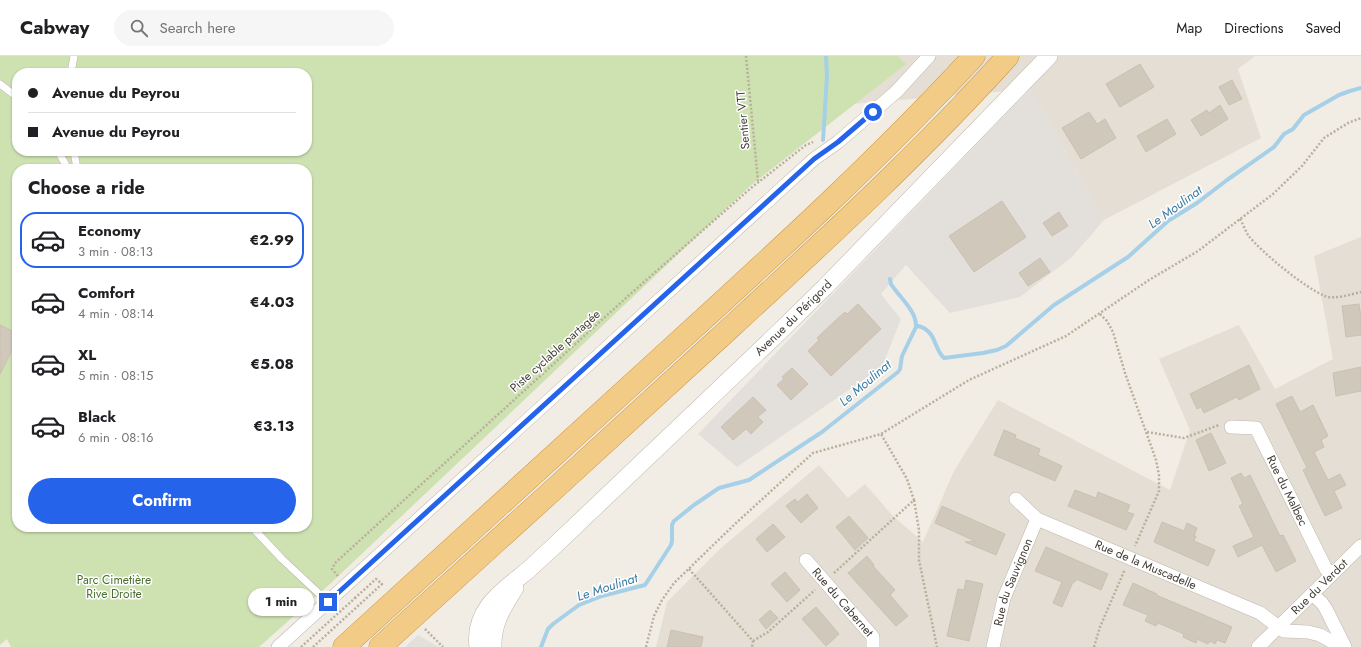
<!DOCTYPE html>
<meta charset="utf-8">
<style>
body{margin:0;font-family:Jost,sans-serif;background:#f6f6f6;color:#202124;height:100vh;display:flex;flex-direction:column;font-size:15px;white-space:nowrap}
*{box-sizing:border-box;margin:0}
p{font-size:13px;color:#757577}
.icon{flex:none;width:22px;height:22px;fill:none;stroke:currentColor;stroke-width:2;stroke-linecap:round;stroke-linejoin:round}
.map{position:relative;flex:1;overflow:hidden}
.details{position:absolute;left:12px;top:108px;width:300px;height:368px;display:flex;flex-direction:column;background:#fff;border-radius:16px;box-shadow:0 1px 3px #0004}
.details>*{flex:none}
.hud{position:absolute;left:12px;top:12px;width:300px;height:88px;border-radius:16px;box-shadow:0 1px 3px #0004;display:grid;align-content:center;height:88px;padding:0 16px;background:#fff}
.end{position:absolute;width:18px;height:18px;margin:-9px;border:5px solid #2563eb;background:#fff;box-shadow:0 0 0 2px #fff}
.from{border-radius:50%}
.bubble{position:absolute;height:28px;border-radius:14px;background:#fff;box-shadow:0 1px 3px #0004;font-size:13px;font-weight:700;line-height:28px;text-align:center}
.hud b{display:flex;align-items:center;gap:14px;height:38px;font-size:15px}
.hud b+b{border-top:1px solid #e0e0e0}
.hud i{width:10px;height:10px;background:#202124}
ul{padding:0;list-style:none}
li{display:flex;align-items:center;gap:12px;height:56px;margin:0 8px 6px;padding:0 8px;border:2px solid transparent;border-radius:16px}
li div{flex:1}
li b{display:block;font-size:15px}
li em{font-style:normal;font-weight:700}
li.current{border-color:#2563eb}
li>.icon{width:36px;height:36px;stroke-width:1.5}
h2{padding:0 16px;font-size:18px;line-height:48px}
.primary-button{display:flex;gap:8px;margin-top:auto;padding:8px 16px}
.primary-button a{flex:1;height:46px;border-radius:24px;background:#2563eb;color:#fff;font-size:16px;font-weight:700;line-height:46px;text-align:center}
header{display:flex;align-items:center;gap:24px;box-sizing:border-box;height:56px;padding:0 20px;background:#fff;border-bottom:1px solid #e0e0e0}
header strong{font-size:19px}
nav{display:flex;gap:22px;margin-inline-start:auto;font-size:14px}
.search{width:280px;height:36px;background:#f6f6f6;display:flex;align-items:center;gap:10px;box-sizing:border-box;padding:0 14px;border-radius:22px;color:#757577;font-size:15px}
.map>svg:first-child{display:block}
.residential{fill:#e4ded4}
.industrial{fill:#e3dfda}
.green{fill:#cde1b1;fill-rule:evenodd}
.lines{fill:none;stroke-linecap:round;stroke-linejoin:round}
.stream{stroke:#a6cfe8;stroke-width:4}
.building{fill:#d1c8bc;stroke:#cbc0b0}
.service-casing{stroke:#beb7ac;stroke-width:8}
.minor-casing{stroke:#beb7ac;stroke-width:14}
.tertiary-casing{stroke:#beb7ac;stroke-width:18}
.trunk-casing{stroke:#ce9642;stroke-width:23}
.path{stroke:#bbaf9b;stroke-width:2.5;stroke-dasharray:2 2;stroke-linecap:butt}
.service{stroke:#fff;stroke-width:7}
.minor{stroke:#fff;stroke-width:13}
.tertiary{stroke:#fff;stroke-width:17}
.trunk{stroke:#f2cc86;stroke-width:22}
.route{stroke:#2563eb;stroke-width:5}
.labels{text-anchor:middle;dominant-baseline:central;stroke-width:3;stroke-linejoin:round;paint-order:stroke}
.street-label{font-size:12px;fill:#423d35;stroke:#fff}
.park-label{font-size:12px;fill:#496e2f;stroke:#fff}
.water-label{font-size:13px;font-style:italic;fill:#397aa3;stroke:#fff}
</style>
<header>
<strong>Cabway</strong>
<div class="search"><svg class="icon" aria-label="search" viewBox="0 0 24 24"><circle cx="10" cy="10" r="6"/><path d="M15 15l6 6"/></svg>Search here</div>
<nav><a>Map</a><a>Directions</a><a>Saved</a></nav>
</header>
<div class="map">
<svg width="1361" height="591" viewBox="0 0 1361 591">
<rect width="100%" height="100%" fill="#f1ede5"/>
<g class="residential">
<path d="M0,0H1255L1238,13L1261,82L1104,164L1030,33L307,94V17H17Z"/>
<path d="M1361,181V591H656L667,546L720,493L819,409L848,442L865,428L893,460L923,486L954,415L998,344L1170,434L1190,374L1159,303L1239,269L1275,333L1333,303L1314,200Z"/>
</g>
<g class="industrial">
<path d="M1030,33L1104,164L1072,201L1020,241L950,257L906,209L881,238L901,263L882,311L737,411L698,378Z"/>
<path d="M418,579L439,591H405Z"/>
</g>
<path class="green" d="M0,0H898L906,8L750,130L331,527L259,591H11L7,583L0,589ZM17,17H307V95H17ZM17,113H307V471H17Z"/>
<g class="lines">
<g class="stream">
<path d="M823,84L827,20L826,0"/>
<path d="M916,271L918,270C937,275 933,292 944,302L983,297L997,294L1006,290L1054,249L1128,201L1168,165L1197,147L1227,124L1274,91L1284,78L1293,73L1304,59L1339,39L1350,35L1361,32"/>
<path d="M541,591L548,573L553,568L579,549L602,540L645,529L671,489L672,485V469L674,465L694,449L719,432L749,424L822,376L898,316L900,313L902,300L916,271C917,255 899,241 891,228L890,223"/>
</g>
</g>
<g class="building">
<path d="M1140,8L1154,31L1120,51L1106,28Z"/>
<path d="M1232,24L1242,43L1229,49L1219,31Z"/>
<path d="M1220,49L1228,63L1201,80L1191,64L1207,54L1209,57Z"/>
<path d="M1089,56L1097,68L1105,63L1116,82L1081,103L1062,72Z"/>
<path d="M1167,63L1176,78L1146,96L1137,80Z"/>
<path d="M1002,145L1026,181L974,216L949,180Z"/>
<path d="M1059,156L1068,170L1052,180L1043,167Z"/>
<path d="M1040,202L1050,216L1028,230L1019,217Z"/>
<path d="M858,248L881,273L831,320L808,295L819,284L817,282L836,264L845,256L847,258Z"/>
<path d="M1359,248L1361,261V279L1346,281L1342,250Z"/>
<path d="M0,269L17,277V285L0,318Z"/>
<path d="M1249,309L1260,333L1239,344L1237,341L1204,357L1201,351L1197,353L1190,338Z"/>
<path d="M1361,311V335L1336,340L1333,317Z"/>
<path d="M792,312L808,328L791,344L777,329L784,323L782,321Z"/>
<path d="M1292,340L1300,356L1313,349L1328,380L1321,384L1324,391L1314,396L1328,424L1340,418L1346,429L1334,435L1342,452L1325,460L1303,414L1307,412L1276,348Z"/>
<path d="M753,341L766,354L758,361L763,366L751,378L746,373L733,384L721,371Z"/>
<path d="M1004,374L1016,379L1015,382L1040,393L1038,399L1062,410L1055,425L994,399Z"/>
<path d="M1211,377L1226,407L1209,415L1196,384Z"/>
<path d="M1241,417L1244,422L1250,419L1280,480L1283,479L1296,505L1276,516L1262,489L1238,501L1233,490L1254,481L1239,450L1243,448L1231,422Z"/>
<path d="M1075,434L1096,442L1098,436L1130,449L1127,456L1134,458L1126,474L1068,450Z"/>
<path d="M807,438L818,452L801,467L786,450L795,443L798,446Z"/>
<path d="M942,450L1005,478L996,499L965,486L975,485L935,467Z"/>
<path d="M849,460L868,482L855,494L836,471Z"/>
<path d="M1162,466L1184,475L1187,467L1197,472L1194,480H1196L1194,485L1215,494L1208,510L1154,486Z"/>
<path d="M773,468L785,481L767,496L756,483Z"/>
<path d="M1046,491L1108,518L1101,534L1076,523L1075,526H1073L1062,551L1053,547L1062,526L1035,515Z"/>
<path d="M867,500L874,509L873,510L895,534L890,539L908,560L896,570L848,517Z"/>
<path d="M785,516L800,534L787,546L771,528Z"/>
<path d="M966,524L983,528L969,585L947,580L958,533L964,534Z"/>
<path d="M1133,527L1157,538L1156,539L1232,571L1225,587L1217,584L1215,588L1210,585L1208,588L1197,583L1196,587L1183,581L1184,578L1158,567L1156,570L1145,565L1148,559L1123,549Z"/>
<path d="M816,551L839,578L826,590L802,563Z"/>
<path d="M770,554L778,562L766,573L759,564Z"/>
<path d="M671,574L703,581L701,591H667Z"/>
</g>
<g class="lines">
<g class="service-casing">
<g id="service">
<path d="M71,17L74,0"/>
<path d="M0,28L17,41"/>
<path d="M58,95L68,113"/>
<path d="M74,95L77,113"/>
<path d="M252,471L282,503L328,546"/>
</g>
</g>
<g class="minor-casing">
<g id="minor">
<path id="s1" d="M1231,371L1256,372L1326,513L1331,519"/>
<path id="s2" d="M1016,443L1037,463L1260,557L1284,575L1308,576L1320,579L1341,591"/>
<path id="s3" d="M806,504L873,581V591"/>
<path d="M1312,538L1322,547L1326,553L1345,591"/>
<path d="M278,591L814,103L838,86L896,36L929,0"/>
<path id="s4" d="M993,591L1004,542L1037,463"/>
<path id="s5" d="M1258,591L1361,490"/>
</g>
</g>
<g class="tertiary-casing">
<g id="tertiary">
<path id="s6" d="M478,591C473,554 502,535 527,515C535,508 542,501 550,494L776,279L825,231L1049,0"/>
<path d="M493,591C492,568 503,551 515,532"/>
</g>
</g>
<g class="trunk-casing">
<g id="trunk">
<path d="M344,591C455,491 565,390 675,289C777,196 880,102 974,0"/>
<path d="M380,591C493,489 605,387 717,284C817,192 917,101 1008,0"/>
</g>
</g>
<g class="path">
<path d="M746,0L758,125"/>
<path d="M1240,163C1243,168 1245,174 1248,179C1261,196 1305,232 1325,240C1335,244 1351,238 1361,236"/>
<path d="M1100,258L1107,265L1113,276L1125,317L1156,404L1159,419V435L1135,490"/>
<path d="M1147,376L1184,382L1219,369"/>
<path d="M914,444L919,474V504L937,591"/>
<path d="M689,513L753,585L752,591"/>
<path d="M834,517L914,444L907,423L881,378"/>
<path d="M338,520L332,513L335,507L627,241L751,132L806,89L813,86"/>
<path d="M425,573L443,591"/>
<path d="M753,585L768,576L815,534"/>
<path d="M301,591L355,542L353,540"/>
<path d="M313,591L382,528L376,523L355,542"/>
<path d="M646,591L654,560L662,544L674,527L736,467L813,397L881,378L969,324L1066,280L1149,224L1198,195L1273,138L1302,110L1324,82L1348,67L1361,62"/>
<path d="M1094,591L1100,571L1125,513"/>
</g>
<use href="#service" class="service"/>
<use href="#minor" class="minor"/>
<use href="#tertiary" class="tertiary"/>
<use href="#trunk" class="trunk"/>
</g>
<g class="lines">
<path class="route" d="M328,546L814,103L838,86L873,56"/>
</g>
<g class="labels">
<g class="street-label">
<text transform="translate(743 64) rotate(-95)">Sentier VTT</text>
<text stroke="none"><textPath href="#s6" startOffset="463">Avenue du Périgord</textPath></text>
<text transform="translate(555 295) rotate(-42)">Piste cyclable partagée</text>
<text stroke="none"><textPath href="#s1" startOffset="95">Rue du Malbec</textPath></text>
<text stroke="none"><textPath href="#s2" startOffset="147">Rue de la Muscadelle</textPath></text>
<text stroke="none"><textPath href="#s4" startOffset="68">Rue du Sauvignon</textPath></text>
<text stroke="none"><textPath href="#s5" startOffset="86">Rue du Verdot</textPath></text>
<text stroke="none"><textPath href="#s3" startOffset="56">Rue du Cabernet</textPath></text>
</g>
<g class="park-label">
<text x="114" y="524">Parc Cimetière<tspan x="114" dy="14">Rive Droite</tspan></text>
</g>
<g class="water-label">
<text transform="translate(1175 151) rotate(-36)">Le Moulinat</text>
<text transform="translate(865 327) rotate(-40)">Le Moulinat</text>
<text transform="translate(607 531) rotate(-18)">Le Moulinat</text>
</g>
</g>
</svg>
<i class="end from" style="left:873px;top:56px"></i>
<i class="end" style="left:328px;top:546px"></i>
<div class="bubble" style="left:248px;top:532px;width:66px">1 min</div>
<div class="hud">
<b><i class="from"></i>Avenue du Peyrou</b>
<b><i></i>Avenue du Peyrou</b>
</div>
<section class="details">
<h2>Choose a ride</h2>
<ul>
<li class="current"><svg class="icon" aria-label="car" viewBox="0 0 24 24"><path d="M5 17H2v-5l4-1 3-4h7l3 4 3 1v5h-3M9 17h6M6 11h13"/><circle cx="7" cy="17" r="2"/><circle cx="17" cy="17" r="2"/></svg><div><b>Economy</b><p>3 min · 08:13</p></div><em>€2.99</em></li>
<li><svg class="icon" aria-label="car" viewBox="0 0 24 24"><path d="M5 17H2v-5l4-1 3-4h7l3 4 3 1v5h-3M9 17h6M6 11h13"/><circle cx="7" cy="17" r="2"/><circle cx="17" cy="17" r="2"/></svg><div><b>Comfort</b><p>4 min · 08:14</p></div><em>€4.03</em></li>
<li><svg class="icon" aria-label="car" viewBox="0 0 24 24"><path d="M5 17H2v-5l4-1 3-4h7l3 4 3 1v5h-3M9 17h6M6 11h13"/><circle cx="7" cy="17" r="2"/><circle cx="17" cy="17" r="2"/></svg><div><b>XL</b><p>5 min · 08:15</p></div><em>€5.08</em></li>
<li><svg class="icon" aria-label="car" viewBox="0 0 24 24"><path d="M5 17H2v-5l4-1 3-4h7l3 4 3 1v5h-3M9 17h6M6 11h13"/><circle cx="7" cy="17" r="2"/><circle cx="17" cy="17" r="2"/></svg><div><b>Black</b><p>6 min · 08:16</p></div><em>€3.13</em></li>
</ul>
<div class="primary-button"><a>Confirm</a></div>
</section>
</div>
